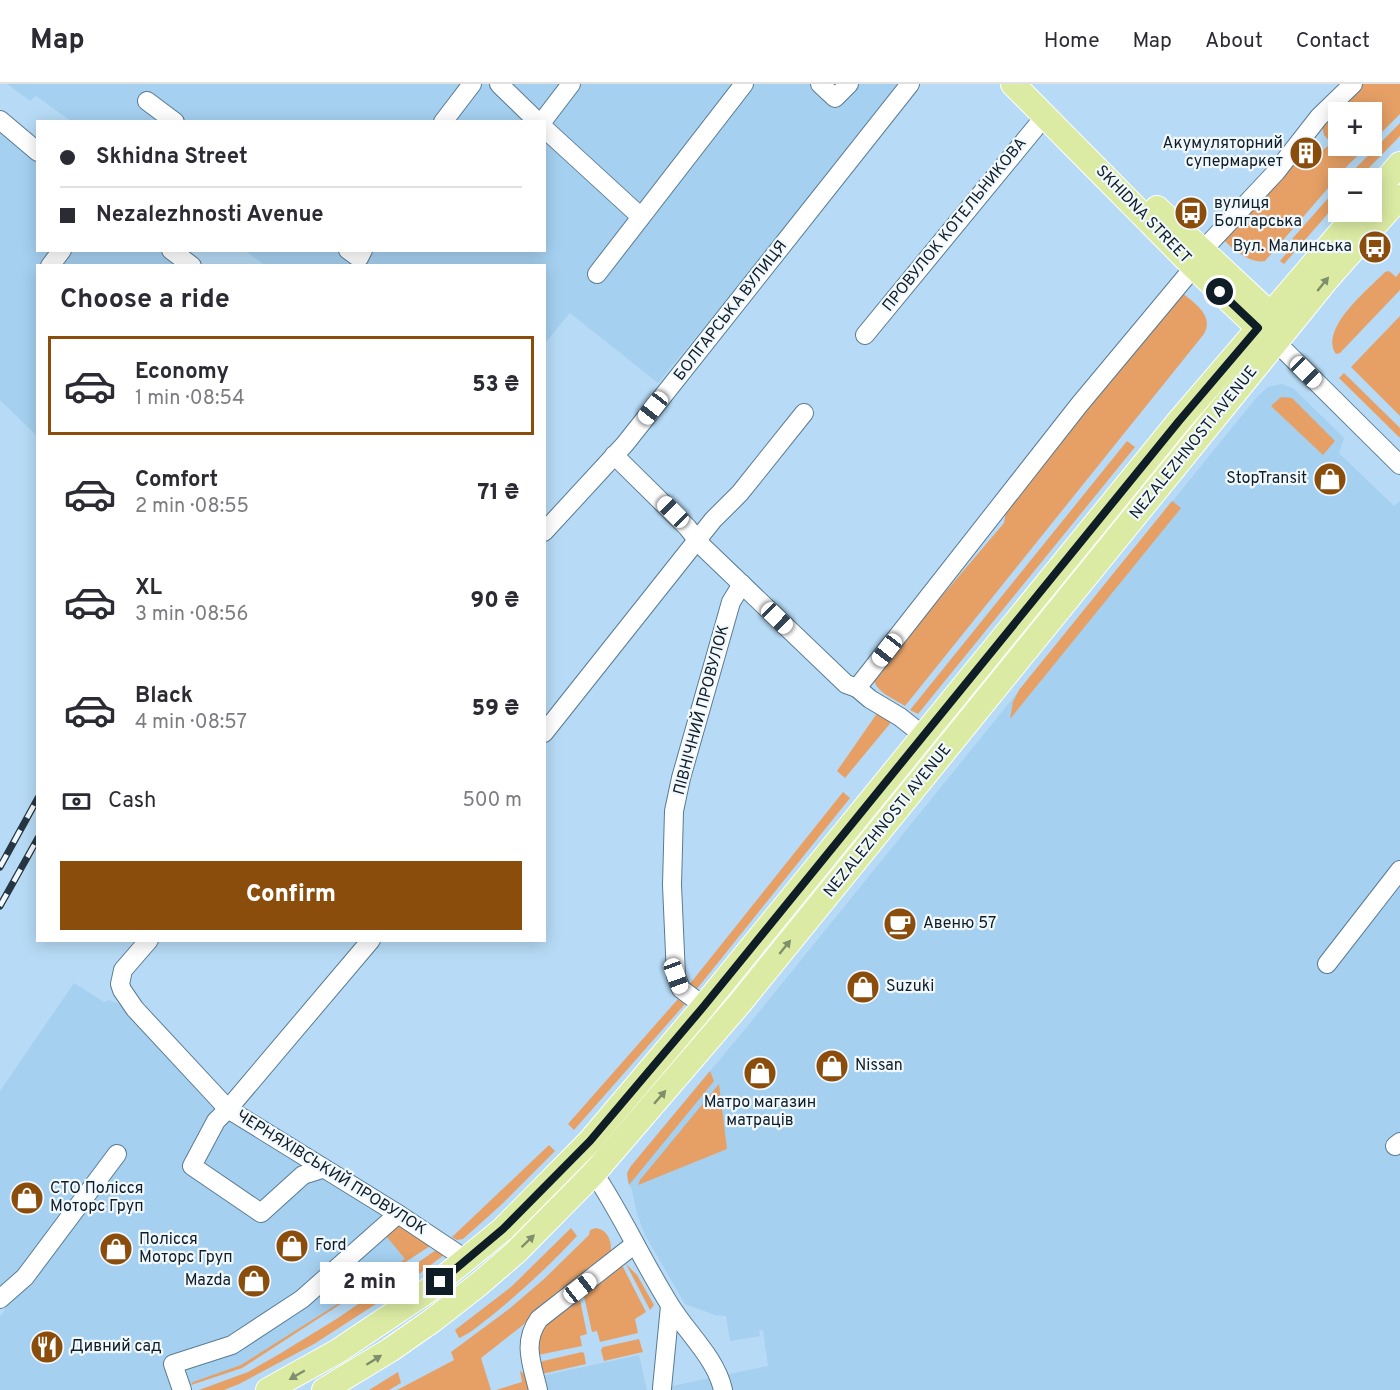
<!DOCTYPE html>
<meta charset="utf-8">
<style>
body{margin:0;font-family:Overpass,sans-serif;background:#f2f2f3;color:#2b2b33;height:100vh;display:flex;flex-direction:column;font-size:22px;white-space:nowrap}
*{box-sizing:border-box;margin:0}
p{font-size:20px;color:#7c7c81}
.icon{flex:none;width:33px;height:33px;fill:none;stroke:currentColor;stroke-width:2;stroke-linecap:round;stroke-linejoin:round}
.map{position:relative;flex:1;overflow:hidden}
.sheet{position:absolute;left:36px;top:180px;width:510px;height:678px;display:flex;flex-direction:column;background:#fff;border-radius:0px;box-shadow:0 3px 15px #0003}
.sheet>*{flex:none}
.guide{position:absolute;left:36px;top:36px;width:510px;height:132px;border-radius:0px;box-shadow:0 3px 15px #0003;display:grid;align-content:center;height:132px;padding:0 24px;background:#fff}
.controls{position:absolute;left:1328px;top:18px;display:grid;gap:12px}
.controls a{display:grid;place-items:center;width:54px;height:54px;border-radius:0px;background:#fff;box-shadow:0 3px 15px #0003;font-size:30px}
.end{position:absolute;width:27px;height:27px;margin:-14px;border:8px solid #0f1d26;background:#fff;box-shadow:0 0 0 3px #fff}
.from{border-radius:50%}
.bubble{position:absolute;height:42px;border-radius:0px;background:#fff;box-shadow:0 3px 15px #0003;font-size:20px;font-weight:800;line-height:42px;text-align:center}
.car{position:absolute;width:18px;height:36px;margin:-18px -9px;border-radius:8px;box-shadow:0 0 4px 2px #0007;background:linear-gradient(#fff 24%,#345 0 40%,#fff 0 76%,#345 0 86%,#fff 0)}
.guide b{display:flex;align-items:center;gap:21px;height:57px;font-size:22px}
.guide b+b{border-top:2px solid #e1e1e2}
.guide i{width:15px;height:15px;background:#2b2b33}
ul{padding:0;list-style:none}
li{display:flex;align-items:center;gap:18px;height:99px;margin:0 12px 9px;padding:0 12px;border:3px solid transparent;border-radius:0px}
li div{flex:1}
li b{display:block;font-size:22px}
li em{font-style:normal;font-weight:800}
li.active{border-color:#8a4d0c}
li>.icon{width:54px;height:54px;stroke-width:1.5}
h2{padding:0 24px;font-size:27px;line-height:72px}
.pay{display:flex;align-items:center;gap:15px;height:66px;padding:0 24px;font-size:22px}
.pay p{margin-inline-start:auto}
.action{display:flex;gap:12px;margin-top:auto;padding:12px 24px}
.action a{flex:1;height:69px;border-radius:0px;background:#8a4d0c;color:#fff;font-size:24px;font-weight:800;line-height:69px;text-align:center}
header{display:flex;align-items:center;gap:36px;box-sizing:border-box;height:84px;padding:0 30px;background:#fff;border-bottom:2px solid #e1e1e2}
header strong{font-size:28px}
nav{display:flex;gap:33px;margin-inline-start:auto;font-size:21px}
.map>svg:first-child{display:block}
.built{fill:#a5d0f0}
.green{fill:#e6a066}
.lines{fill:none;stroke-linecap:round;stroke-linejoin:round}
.minor-casing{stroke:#597b92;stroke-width:20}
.major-casing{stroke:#fff;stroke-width:26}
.minor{stroke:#fff;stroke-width:18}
.major{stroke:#dbeba3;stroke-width:24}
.rail-casing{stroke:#263642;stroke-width:7}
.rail{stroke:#f1f8fe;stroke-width:4.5;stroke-dasharray:14;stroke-linecap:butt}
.oneway{fill:#7f8e6b}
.route{stroke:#0f1d26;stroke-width:8}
.labels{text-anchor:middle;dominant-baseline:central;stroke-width:4.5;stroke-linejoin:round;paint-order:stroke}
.poi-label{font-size:16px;fill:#0f1d26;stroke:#f1f8fe;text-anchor:start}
.street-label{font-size:16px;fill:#0f1d26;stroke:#f1f8fe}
</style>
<header>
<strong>Map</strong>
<nav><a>Home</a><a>Map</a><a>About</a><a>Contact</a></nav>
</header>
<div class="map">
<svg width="1400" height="1306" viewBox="0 0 1400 1306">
<rect width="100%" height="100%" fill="#b7dbf6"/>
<g class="built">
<path d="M7,0H898L751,186L658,299L570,229L545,259L544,182H266L245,167L544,166V38L71,37L36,12L30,17Z"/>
<path d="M0,44L37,74L38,166L161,167L181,181L38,182L37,352L0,316Z"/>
<path d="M1282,300L1294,305L1344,354L1339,369L1394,422L1400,417V1306H653L768,1282L763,1246L759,1247L760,1252L730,1257L726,1232L715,1231L685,1220L645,1151L637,1130L632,1106L627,1096V1089L631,1082L746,944L1256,314L1268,303Z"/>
<path d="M74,899L104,918L109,916L119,920L201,1008L430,1162L242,1284L191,1301L174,1306H0V1233L9,1220L0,1213V1007Z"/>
<path d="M639,1271L647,1306H496L522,1298L520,1287L524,1289L528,1295Z"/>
</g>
<g class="green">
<path d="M1356,0H1400V30L1371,59V28H1338V62H1368L1348,81L1265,177C1251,180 1233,166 1224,156L1308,61H1314L1322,67L1331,59L1324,51L1322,42Z"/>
<path d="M1400,39V52L1359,94H1346Z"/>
<path d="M1338,103V118L1284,180L1280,177L1296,158L1292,155Z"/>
<path d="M1389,187L1396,193L1400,188V206L1340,269L1336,270C1319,244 1369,205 1385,188Z"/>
<path d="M1179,206C1192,218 1215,230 1204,250L905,622C893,614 875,608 873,593L1004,439L1006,428L1083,325L1094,318Z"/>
<path d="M1400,232V332L1351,283Z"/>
<path d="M1344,289L1400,344V354L1339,294Z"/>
<path d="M1281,313L1292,314L1335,357L1323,371L1271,322Z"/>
<path d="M1127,357L1135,363L918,630L910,626Z"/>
<path d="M1172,417L1181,424L1010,635L1013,618L1019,606Z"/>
<path d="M878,628L893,636L845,694L837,687Z"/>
<path d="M843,708L850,714L696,906L689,901Z"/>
<path d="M678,915L685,920L574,1046L568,1040Z"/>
<path d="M710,987L714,997L629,1101L627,1089L631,1082Z"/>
<path d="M719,1000L727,1065L638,1101L640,1096Z"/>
<path d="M549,1061L555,1067L501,1121L463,1155L457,1156L452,1153Z"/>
<path d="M395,1139L430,1162L242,1284L191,1301L193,1298L241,1281L347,1214L405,1175L387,1153L386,1148Z"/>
<path d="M571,1144L577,1152C550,1181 521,1208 490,1233C480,1240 470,1250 459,1254L455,1246L511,1203Z"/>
<path d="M596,1144C610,1146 613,1162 610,1173L481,1274L491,1306H397L454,1276L451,1268L509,1225L544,1195L589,1151L590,1146Z"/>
<path d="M436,1166L444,1171L396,1207L314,1260L239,1300L224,1306H199L248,1288L281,1269L338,1234Z"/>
<path d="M626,1180L637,1191L654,1221L650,1226Z"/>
<path d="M622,1181L646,1228L635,1235L638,1249L600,1258L597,1247L592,1248L583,1208Z"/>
<path d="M579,1211L587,1250L580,1252L582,1262L538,1271L537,1249Z"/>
<path d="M639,1255L643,1268L604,1277L601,1266L603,1263Z"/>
<path d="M582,1268L584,1269L586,1280L542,1290L539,1278Z"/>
<path d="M520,1287L526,1291L530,1306H496L522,1298Z"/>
<path d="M398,1288L401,1299L389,1306H369Z"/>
</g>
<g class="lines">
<g class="minor-casing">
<g id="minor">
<path d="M499,0L538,38"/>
<path d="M820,0L835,14L849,0"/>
<path d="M147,17L175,38"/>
<path d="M0,36L38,68"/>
<path d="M443,38L472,0"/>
<path d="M542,38L571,0"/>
<path d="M544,44L641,133"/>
<path d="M171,166L192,182"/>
<path d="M348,166L359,174L363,166"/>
<path d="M1202,167L1276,88L1319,33L1353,0"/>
<path d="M50,182L62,166"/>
<path d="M597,190L744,0"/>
<path d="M865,251L1045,32"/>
<path d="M1276,258L1400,381"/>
<path d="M614,371L687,443L702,462L846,600L857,604L870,615L900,633L924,652"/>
<path d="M544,448L625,360L910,0"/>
<path d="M857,604L1079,321L1194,183"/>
<path d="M544,649L713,436L740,409L804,329"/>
<path d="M149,856L123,886L120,900L122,906L135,925L228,1025L398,1130L467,1176"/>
<path d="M1327,880L1400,786"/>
<path d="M704,922L681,905L676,892L672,801L674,727L681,694L731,518L742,500"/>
<path d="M1395,1062L1400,1058"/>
<path d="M322,1085L303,1091L261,1129L192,1082L216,1037L228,1025L371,856"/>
<path d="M594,1089C622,1131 643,1178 670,1221C687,1249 716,1274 723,1306"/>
<path d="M0,1215L25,1193L117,1070"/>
<path d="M662,1304L670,1222"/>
<path d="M182,1306L173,1280L232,1261L302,1215L398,1130"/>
<path d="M538,1306C532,1280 522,1259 539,1235L635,1160"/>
</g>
</g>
<g class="major-casing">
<g id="major">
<path d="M1013,0L1194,183L1269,254"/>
<path d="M1371,113L1400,80"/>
<path d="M1157,124L1281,240"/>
<path d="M268,1306L338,1267L426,1208L503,1145L590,1057L704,922L1179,337L1358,128"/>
<path d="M324,1306L390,1266L433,1236L479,1200L516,1168L594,1089L740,919L1328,194L1400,113"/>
</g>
</g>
<use href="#minor" class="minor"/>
<use href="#major" class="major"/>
<g class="rail-casing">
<g id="rail">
<path d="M0,783L38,714"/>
<path d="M0,822L38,754"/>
</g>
</g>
<use href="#rail" class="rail"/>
</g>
<defs><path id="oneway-solid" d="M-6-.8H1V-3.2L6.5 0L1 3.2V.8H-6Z" transform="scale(1.5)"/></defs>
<g class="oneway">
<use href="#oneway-solid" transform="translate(1323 200) rotate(-51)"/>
<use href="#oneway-solid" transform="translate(785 863) rotate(-51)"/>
<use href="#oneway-solid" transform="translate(660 1013) rotate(-49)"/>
<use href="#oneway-solid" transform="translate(528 1157) rotate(-44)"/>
<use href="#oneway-solid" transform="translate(374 1276) rotate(-32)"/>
<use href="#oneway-solid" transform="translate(297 1291) rotate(150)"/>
</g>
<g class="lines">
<path class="route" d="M440,1198L503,1145L590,1057L704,922L1179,337L1258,244L1220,208"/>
</g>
<defs>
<g id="building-disc" transform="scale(1.725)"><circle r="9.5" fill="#8a4d0c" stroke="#f1f8fe"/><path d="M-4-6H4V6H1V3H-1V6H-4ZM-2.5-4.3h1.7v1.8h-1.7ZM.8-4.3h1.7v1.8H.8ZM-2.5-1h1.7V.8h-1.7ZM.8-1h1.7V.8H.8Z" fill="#fff"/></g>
<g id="bus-disc" transform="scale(1.725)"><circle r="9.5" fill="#8a4d0c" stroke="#f1f8fe"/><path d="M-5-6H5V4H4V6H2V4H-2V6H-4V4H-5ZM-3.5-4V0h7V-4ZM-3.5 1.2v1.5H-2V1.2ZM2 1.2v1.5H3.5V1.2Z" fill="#fff"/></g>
<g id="shop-disc" transform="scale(1.725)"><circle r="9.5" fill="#8a4d0c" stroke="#f1f8fe"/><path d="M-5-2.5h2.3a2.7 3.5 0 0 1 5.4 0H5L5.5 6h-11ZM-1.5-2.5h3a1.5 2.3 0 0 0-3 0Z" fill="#fff"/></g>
<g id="cafe-disc" transform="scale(1.725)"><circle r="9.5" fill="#8a4d0c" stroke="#f1f8fe"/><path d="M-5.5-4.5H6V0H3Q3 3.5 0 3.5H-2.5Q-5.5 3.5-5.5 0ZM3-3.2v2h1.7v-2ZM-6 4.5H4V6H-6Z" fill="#fff"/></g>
<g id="restaurant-disc" transform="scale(1.725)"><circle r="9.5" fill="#8a4d0c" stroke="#f1f8fe"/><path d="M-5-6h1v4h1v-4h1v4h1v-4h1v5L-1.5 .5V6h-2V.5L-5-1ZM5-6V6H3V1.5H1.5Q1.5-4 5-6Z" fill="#fff"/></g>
</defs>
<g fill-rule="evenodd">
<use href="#building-disc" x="1306" y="69"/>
<use href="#bus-disc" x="1191" y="129"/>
<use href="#bus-disc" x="1375" y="163"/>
<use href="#shop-disc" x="1330" y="395"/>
<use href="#cafe-disc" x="900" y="840"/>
<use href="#shop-disc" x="863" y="903"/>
<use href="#shop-disc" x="832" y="982"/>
<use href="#shop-disc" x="760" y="989"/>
<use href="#shop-disc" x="27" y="1114"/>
<use href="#shop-disc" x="292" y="1162"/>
<use href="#shop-disc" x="116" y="1165"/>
<use href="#shop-disc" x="254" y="1197"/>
<use href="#restaurant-disc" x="47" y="1263"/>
</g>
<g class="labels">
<g class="poi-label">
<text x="1283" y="60" text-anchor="end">Акумуляторний<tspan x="1283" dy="18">супермаркет</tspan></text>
<text x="1214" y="120">вулиця<tspan x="1214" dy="18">Болгарська</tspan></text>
<text x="1352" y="163" text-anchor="end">Вул. Малинська</text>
<text x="1307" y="395" text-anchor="end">StopTransit</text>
<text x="923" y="840">Авеню 57</text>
<text x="886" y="903">Suzuki</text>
<text x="855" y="982">Nissan</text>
<text x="760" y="1019" text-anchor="middle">Матро магазин<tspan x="760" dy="18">матраців</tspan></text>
<text x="50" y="1105">СТО Полісся<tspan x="50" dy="18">Моторс Груп</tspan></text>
<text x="139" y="1156">Полісся<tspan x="139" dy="18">Моторс Груп</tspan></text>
<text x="315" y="1162">Ford</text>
<text x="231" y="1197" text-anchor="end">Mazda</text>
<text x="70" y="1263">Дивний сад</text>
</g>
<g class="street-label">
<text transform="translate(1143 131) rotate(46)">SKHIDNA STREET</text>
<text transform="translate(955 141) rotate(-51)">ПРОВУЛОК КОТЕЛЬНИКОВА</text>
<text transform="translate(731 227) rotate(-52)">БОЛГАРСЬКА ВУЛИЦЯ</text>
<text transform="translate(1194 359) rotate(-51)">NEZALEZHNOSTI AVENUE</text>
<text transform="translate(702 626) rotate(-75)">ПІВНІЧНИЙ ПРОВУЛОК</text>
<text transform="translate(888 737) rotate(-51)">NEZALEZHNOSTI AVENUE</text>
<text transform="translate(331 1089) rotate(32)">ЧЕРНЯХІВСЬКИЙ ПРОВУЛОК</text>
</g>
</g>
</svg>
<div class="controls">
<a>+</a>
<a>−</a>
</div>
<i class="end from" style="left:1220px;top:208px"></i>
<i class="end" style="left:440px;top:1198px"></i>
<div class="bubble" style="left:320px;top:1178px;width:99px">2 min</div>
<i class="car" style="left:1306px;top:288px;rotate:135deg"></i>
<i class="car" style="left:653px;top:324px;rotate:218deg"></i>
<i class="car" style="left:673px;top:428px;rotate:315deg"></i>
<i class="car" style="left:777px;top:534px;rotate:134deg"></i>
<i class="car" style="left:887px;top:566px;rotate:218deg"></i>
<i class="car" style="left:676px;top:892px;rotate:160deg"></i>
<i class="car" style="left:580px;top:1204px;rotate:52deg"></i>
<div class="guide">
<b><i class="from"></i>Skhidna Street</b>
<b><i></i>Nezalezhnosti Avenue</b>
</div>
<section class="sheet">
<h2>Choose a ride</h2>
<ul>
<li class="active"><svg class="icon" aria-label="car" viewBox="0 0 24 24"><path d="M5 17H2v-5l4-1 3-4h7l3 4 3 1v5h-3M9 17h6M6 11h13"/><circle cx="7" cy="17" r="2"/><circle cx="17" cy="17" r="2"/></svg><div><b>Economy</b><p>1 min · 08:54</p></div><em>53 ₴</em></li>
<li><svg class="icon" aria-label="car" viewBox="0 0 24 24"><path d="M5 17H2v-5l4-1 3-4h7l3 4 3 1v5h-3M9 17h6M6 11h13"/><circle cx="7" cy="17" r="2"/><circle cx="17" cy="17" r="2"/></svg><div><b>Comfort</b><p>2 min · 08:55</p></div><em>71 ₴</em></li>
<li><svg class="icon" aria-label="car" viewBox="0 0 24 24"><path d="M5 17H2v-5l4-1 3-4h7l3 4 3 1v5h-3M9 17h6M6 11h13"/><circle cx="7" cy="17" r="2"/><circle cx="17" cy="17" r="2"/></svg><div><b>XL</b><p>3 min · 08:56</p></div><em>90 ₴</em></li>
<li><svg class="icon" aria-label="car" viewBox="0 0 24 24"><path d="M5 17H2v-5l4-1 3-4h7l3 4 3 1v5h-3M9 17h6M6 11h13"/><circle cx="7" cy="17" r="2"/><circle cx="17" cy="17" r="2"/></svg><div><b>Black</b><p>4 min · 08:57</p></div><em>59 ₴</em></li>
</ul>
<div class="pay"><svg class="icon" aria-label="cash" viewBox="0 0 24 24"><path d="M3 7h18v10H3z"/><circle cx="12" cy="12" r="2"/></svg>Cash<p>500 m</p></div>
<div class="action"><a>Confirm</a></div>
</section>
</div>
